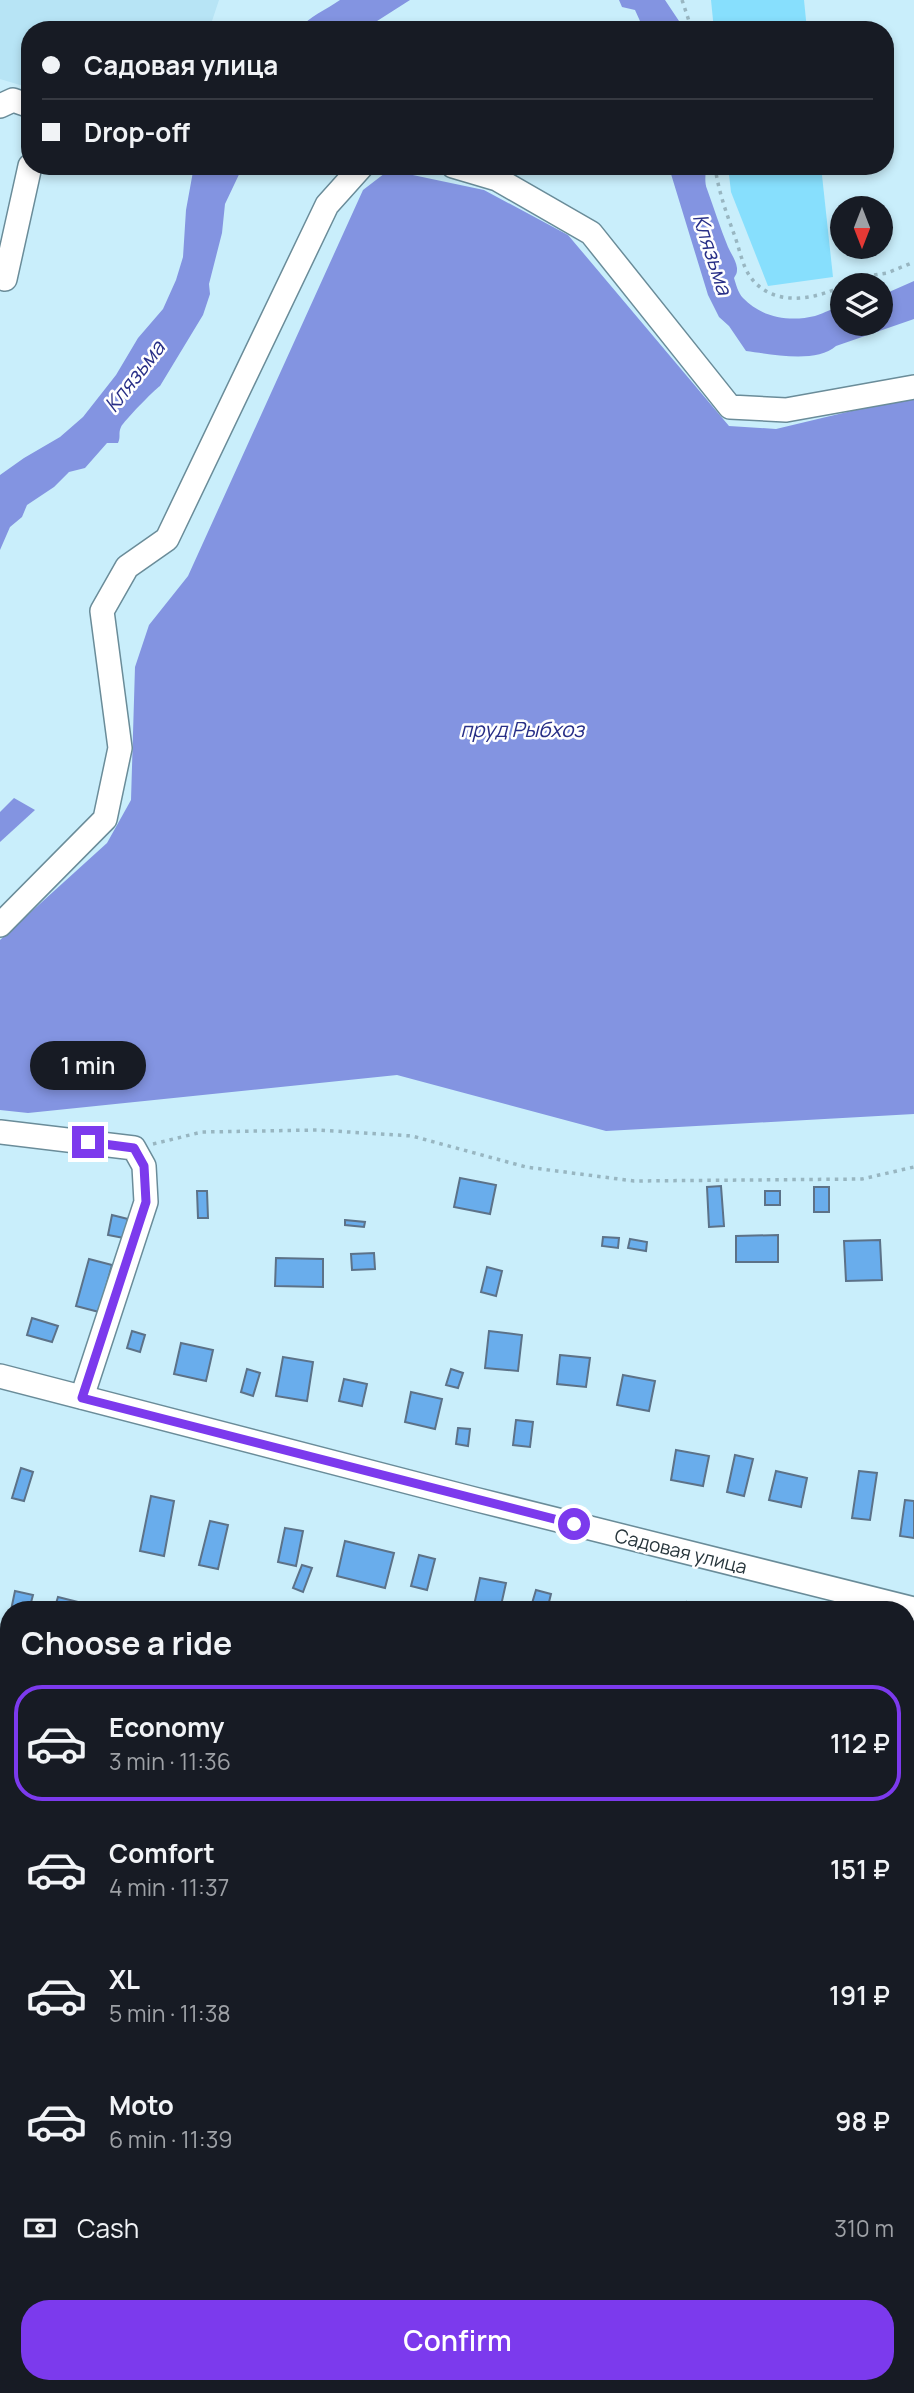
<!DOCTYPE html>
<meta charset="utf-8">
<style>
body{margin:0;font-family:Manrope,sans-serif;background:#242831;color:#f1f3f6;height:100vh;display:flex;flex-direction:column;font-size:26px;white-space:nowrap}
*{box-sizing:border-box;margin:0}
p{font-size:23px;color:#9ea1a6}
.icon{flex:none;width:38px;height:38px;fill:none;stroke:currentColor;stroke-width:2;stroke-linecap:round;stroke-linejoin:round}
.map{position:relative;flex:1;overflow:hidden}
.details{position:absolute;left:0px;top:1601px;width:915px;height:793px;display:flex;flex-direction:column;background:#171b24;border-radius:28px 28px 0 0;box-shadow:0 4px 10px #0003}
.details>*{flex:none}
.hud{position:absolute;left:21px;top:21px;width:873px;height:154px;border-radius:28px;box-shadow:0 4px 10px #0003;display:grid;align-content:center;height:154px;padding:0 21px;background:#171b24}
.needle{width:46px;rotate:180deg}
.fabs{position:absolute;left:830px;top:196px;display:grid;gap:14px}
.fabs a{display:grid;place-items:center;width:63px;height:63px;border-radius:50%;background:#171b24;box-shadow:0 4px 10px #0003;font-size:35px}
.end{position:absolute;width:32px;height:32px;margin:-16px;border:9px solid #7c3aed;background:#fff;box-shadow:0 0 0 4px #fff}
.from{border-radius:50%}
.bubble{position:absolute;height:49px;border-radius:24px;background:#171b24;box-shadow:0 4px 10px #0003;font-size:23px;font-weight:600;line-height:49px;text-align:center}
.hud b{display:flex;align-items:center;gap:24px;height:66px;font-size:26px}
.hud b+b{border-top:2px solid #363941}
.hud i{width:18px;height:18px;background:#f1f3f6}
ul{padding:0;list-style:none}
li{display:flex;align-items:center;gap:21px;height:116px;margin:0 14px 10px;padding:0 7px;border:4px solid transparent;border-radius:28px}
li div{flex:1}
li b{display:block;font-size:26px}
li em{font-style:normal;font-weight:600}
li.active{border-color:#7c3aed}
li>.icon{width:63px;height:63px;stroke-width:1.5}
h2{padding:0 21px;font-size:32px;line-height:84px}
.pay{display:flex;align-items:center;gap:18px;height:77px;padding:0 21px;font-size:26px}
.pay p{margin-inline-start:auto}
.button{display:flex;gap:14px;margin-top:auto;padding:14px 21px}
.button a{flex:1;height:80px;border-radius:28px;background:#7c3aed;color:#fff;font-size:28px;font-weight:600;line-height:80px;text-align:center}
.map>svg:first-child{display:block}
.built{fill:#b7e4f5}
.green{fill:#87dffd}
.water{fill:#8394e1}
.building{fill:#69adec;stroke:#5c7288;stroke-width:2}
.lines{fill:none;stroke-linecap:round;stroke-linejoin:round}
.minor-casing{stroke:#6a8c99;stroke-width:26}
.path{stroke:#98b6c1;stroke-width:3.5;stroke-dasharray:3.5 5;stroke-linecap:butt}
.minor{stroke:#fff;stroke-width:23}
.route{stroke:#7c3aed;stroke-width:9}
.labels{text-anchor:middle;dominant-baseline:central;stroke-width:5;stroke-linejoin:round;paint-order:stroke}
.street-label{font-size:19px;fill:#27353b;stroke:#fff}
.water-label{font-size:21px;font-style:italic;fill:#282f87;stroke:#fff}
</style>
<div class="map">
<svg width="914" height="2393" viewBox="0 0 914 2393">
<rect width="100%" height="100%" fill="#c9eefb"/>
<path class="built" d="M0,0H219L209,30H30V88L0,79Z"/>
<g class="green">
<path d="M711,0H804L807,30H714Z"/>
<path d="M728,166H821L833,277L768,286L731,192Z"/>
<path d="M9,1912V1990H0V1913Z"/>
</g>
<g class="water">
<path d="M340,0H410L363,30H299C309,16 326,10 340,0Z"/>
<path d="M619,0H665L685,30H644L635,10L622,7Z"/>
<path d="M194,166H243L225,204L222,233L209,284L210,294L203,315L160,386C154,390 124,421 121,427C118,433 121,437 118,443H107L85,468L69,472L54,487L27,505L22,517L10,527L0,550V475L24,458L60,437L83,417L116,375L138,338L163,309L176,280L183,257L186,210Z"/>
<path d="M671,166H706C706,173 704,182 707,189C714,208 720,228 728,247C731,254 736,260 737,268C737,273 737,273 734,278C736,284 738,293 743,298C762,318 790,322 815,316C825,313 832,308 842,306V324H880V296L914,281V319L836,346C816,364 771,354 746,351L729,326L719,317L708,295L671,174Z"/>
<path d="M389,170L484,190L568,235L729,426L776,429L914,396V1114L606,1131L397,1075L28,1113L0,1110V940L107,843L131,800L135,667L149,625L188,576L363,190Z"/>
<path d="M14,798L35,810L0,842V812Z"/>
</g>
<g class="building">
<path d="M460,1178L496,1185L490,1214L454,1207Z"/>
<path d="M721,1186L724,1226L709,1227L707,1187Z"/>
<rect x="814" y="1187" width="15" height="25"/>
<path d="M197,1191H207L208,1218H198Z"/>
<rect x="765" y="1191" width="15" height="14"/>
<path d="M112,1215L128,1219L124,1238L108,1235Z"/>
<path d="M345,1220L365,1222L364,1227L345,1225Z"/>
<path d="M778,1235V1262H736V1236Z"/>
<path d="M603,1237L619,1238L618,1248L602,1246Z"/>
<path d="M630,1239L647,1242L646,1251L628,1248Z"/>
<path d="M880,1240L882,1280L846,1281L844,1241Z"/>
<path d="M374,1253L375,1269L352,1270L351,1254Z"/>
<path d="M276,1258L323,1259V1287L275,1286Z"/>
<path d="M89,1259L112,1265L99,1312L76,1306Z"/>
<path d="M487,1267L502,1271L496,1296L481,1292Z"/>
<path d="M32,1318L58,1326L52,1342L27,1335Z"/>
<path d="M132,1331L145,1335L140,1352L127,1348Z"/>
<path d="M489,1331L522,1335L518,1371L485,1368Z"/>
<path d="M181,1343L213,1350L206,1381L174,1374Z"/>
<path d="M560,1355L590,1358L586,1387L557,1384Z"/>
<path d="M283,1357L313,1362L307,1401L276,1396Z"/>
<path d="M247,1369L260,1373L253,1396L241,1392Z"/>
<path d="M451,1369L463,1373L458,1388L446,1385Z"/>
<path d="M623,1375L655,1381L649,1411L617,1405Z"/>
<path d="M344,1379L367,1384L362,1406L339,1401Z"/>
<path d="M411,1392L442,1399L435,1429L405,1422Z"/>
<path d="M516,1420L533,1422L530,1447L513,1445Z"/>
<path d="M458,1428L470,1429L468,1446L456,1444Z"/>
<path d="M676,1450L709,1456L703,1486L671,1480Z"/>
<path d="M735,1455L753,1459L744,1496L727,1492Z"/>
<path d="M21,1468L33,1472L24,1501L12,1498Z"/>
<path d="M776,1471L807,1478L801,1507L769,1500Z"/>
<path d="M859,1471L877,1473L870,1520L852,1518Z"/>
<path d="M151,1496L174,1501L164,1556L140,1551Z"/>
<path d="M905,1500L914,1501V1538L900,1536Z"/>
<path d="M210,1521L228,1525L218,1569L199,1565Z"/>
<path d="M285,1528L303,1531L296,1566L278,1562Z"/>
<path d="M345,1541L394,1553L385,1588L337,1576Z"/>
<path d="M419,1555L435,1559L427,1590L411,1586Z"/>
<path d="M302,1565L312,1568L303,1592L293,1588Z"/>
<path d="M480,1578L506,1583L500,1610H473Z"/>
<path d="M536,1590L551,1594L547,1610H530Z"/>
<path d="M15,1591L33,1595L29,1610H11Z"/>
<path d="M58,1597L94,1606L93,1610H54Z"/>
<path d="M687,1602L718,1608V1610H686Z"/>
<path d="M909,1683L914,1684V1712L906,1711Z"/>
<path d="M9,1851V1874L0,1875V1853Z"/>
<path d="M906,1870L914,1872L908,1897H906Z"/>
<rect x="0" y="2056" width="9" height="22"/>
<path d="M906,2262L914,2263V2291H906Z"/>
<rect x="355" y="2385" width="27" height="8"/>
<rect x="444" y="2385" width="64" height="8"/>
</g>
<g class="lines">
<g class="minor-casing">
<g id="minor">
<path d="M0,106L13,100L30,106"/>
<path d="M453,166L497,179L591,233L730,407L786,410L914,387"/>
<path d="M5,279L30,166"/>
<path d="M0,925L105,819L120,748L102,611L127,567L167,539L327,205L362,166"/>
<path d="M0,1132L134,1148L144,1166L146,1202L82,1397"/>
<path d="M0,1376L474,1499L914,1609"/>
<path d="M0,1896L9,1894"/>
<path d="M906,1949L914,1950"/>
<path d="M906,2054H914"/>
<path d="M620,2385V2393"/>
<path d="M1,2393L7,2111"/>
<path d="M228,2393V2385"/>
<path d="M410,2393V2385"/>
</g>
</g>
<g class="path">
<path d="M682,0L692,30"/>
<path d="M715,166C718,190 726,212 734,234C739,247 742,264 749,275C770,307 812,301 842,286"/>
<path d="M842,285L856,278L887,273L914,262"/>
<path d="M153,1144L202,1132L317,1130L412,1136L526,1167L634,1181L862,1179L914,1167"/>
</g>
<use href="#minor" class="minor"/>
</g>
<g class="lines">
<path class="route" d="M88,1142L134,1148L144,1166L146,1202L82,1398L574,1524"/>
</g>
<g class="labels">
<g class="street-label">
<text transform="translate(681 1551) rotate(14)">Садовая улица</text>
</g>
<g class="water-label">
<text transform="translate(713 254) rotate(72)">Клязьма</text>
<text transform="translate(134 376) rotate(-52)">Клязьма</text>
<text x="522" y="729">пруд Рыбхоз</text>
</g>
</g>
</svg>
<div class="fabs">
<a><svg class="needle" viewBox="-14 -14 28 28"><path d="M0-13l5 13h-10z" fill="#e53935"/><path d="M0 13l5-13h-10z" fill="#9ea1a6"/></svg></a>
<a><svg class="icon" aria-label="layers" viewBox="0 0 24 24"><path d="M12 4l9 5-9 5-9-5zM3 14l9 5 9-5"/></svg></a>
</div>
<i class="end from" style="left:574px;top:1524px"></i>
<i class="end" style="left:88px;top:1142px"></i>
<div class="bubble" style="left:30px;top:1041px;width:116px">1 min</div>
<div class="hud">
<b><i class="from"></i>Садовая улица</b>
<b><i></i>Drop-off</b>
</div>
<section class="details">
<h2>Choose a ride</h2>
<ul>
<li class="active"><svg class="icon" aria-label="car" viewBox="0 0 24 24"><path d="M5 17H2v-5l4-1 3-4h7l3 4 3 1v5h-3M9 17h6M6 11h13"/><circle cx="7" cy="17" r="2"/><circle cx="17" cy="17" r="2"/></svg><div><b>Economy</b><p>3 min · 11:36</p></div><em>112 ₽</em></li>
<li><svg class="icon" aria-label="car" viewBox="0 0 24 24"><path d="M5 17H2v-5l4-1 3-4h7l3 4 3 1v5h-3M9 17h6M6 11h13"/><circle cx="7" cy="17" r="2"/><circle cx="17" cy="17" r="2"/></svg><div><b>Comfort</b><p>4 min · 11:37</p></div><em>151 ₽</em></li>
<li><svg class="icon" aria-label="car" viewBox="0 0 24 24"><path d="M5 17H2v-5l4-1 3-4h7l3 4 3 1v5h-3M9 17h6M6 11h13"/><circle cx="7" cy="17" r="2"/><circle cx="17" cy="17" r="2"/></svg><div><b>XL</b><p>5 min · 11:38</p></div><em>191 ₽</em></li>
<li><svg class="icon" aria-label="car" viewBox="0 0 24 24"><path d="M5 17H2v-5l4-1 3-4h7l3 4 3 1v5h-3M9 17h6M6 11h13"/><circle cx="7" cy="17" r="2"/><circle cx="17" cy="17" r="2"/></svg><div><b>Moto</b><p>6 min · 11:39</p></div><em>98 ₽</em></li>
</ul>
<div class="pay"><svg class="icon" aria-label="cash" viewBox="0 0 24 24"><path d="M3 7h18v10H3z"/><circle cx="12" cy="12" r="2"/></svg>Cash<p>310 m</p></div>
<div class="button"><a>Confirm</a></div>
</section>
</div>
